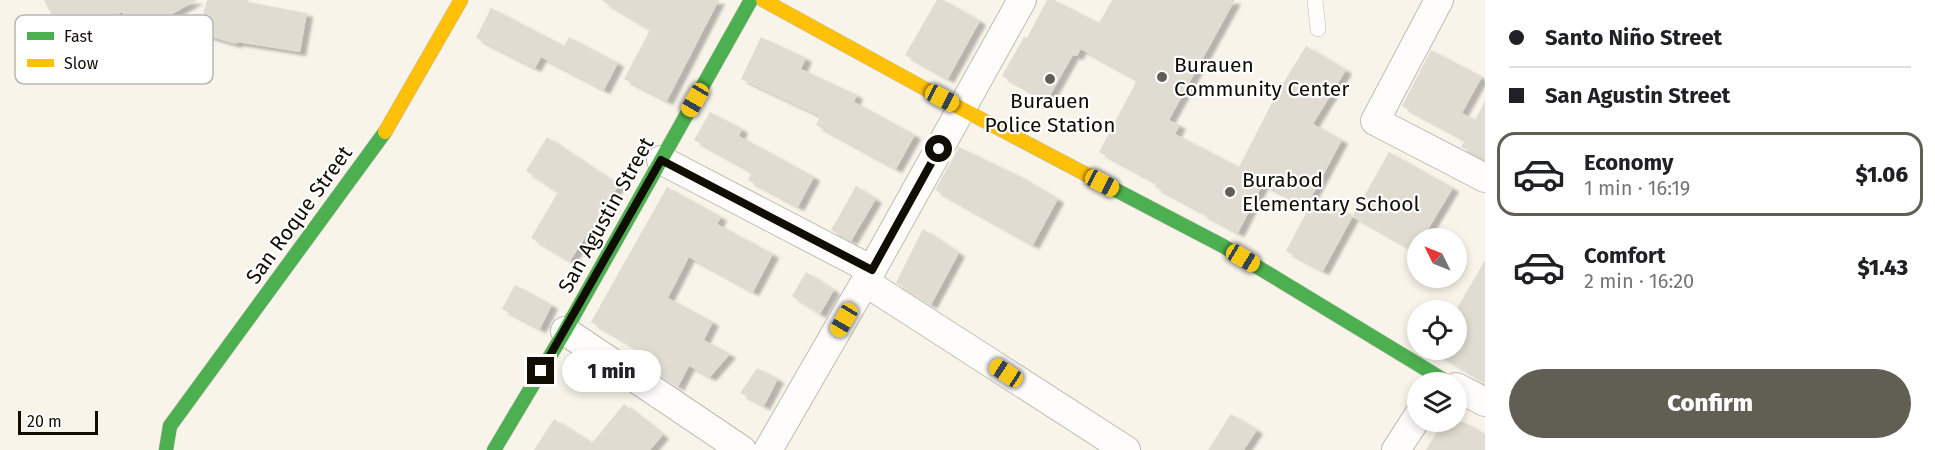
<!DOCTYPE html>
<meta charset="utf-8">
<style>
body{margin:0;font-family:"Fira Sans",sans-serif;background:#f6f6f6;color:#202124;height:100vh;display:flex;flex-direction:column;font-size:22px;white-space:nowrap}
*{box-sizing:border-box;margin:0}
p{font-size:20px;color:#757577}
.icon{flex:none;width:33px;height:33px;fill:none;stroke:currentColor;stroke-width:2;stroke-linecap:round;stroke-linejoin:round}
.map{position:relative;flex:1;overflow:hidden}
.drawer{display:flex;flex-direction:column;background:#fff;width:450px}
.drawer>*{flex:none}
.guide{display:grid;align-content:center;height:132px;padding:0 24px;background:#fff}
.needle{width:39px;rotate:313deg}
.buttons{position:absolute;left:1407px;top:228px;display:grid;gap:12px}
.buttons a{display:grid;place-items:center;width:60px;height:60px;border-radius:50%;background:#fff;box-shadow:0 3px 9px #0003;font-size:30px}
.scale{position:absolute;left:18px;bottom:15px;width:80px;box-sizing:border-box;padding-left:6px;border:3px solid #100d03;border-top:0;font-size:16px;line-height:21px;white-space:nowrap;color:#100d03;-webkit-text-stroke:4px #fff;paint-order:stroke}
.end{position:absolute;width:27px;height:27px;margin:-14px;border:8px solid #100d03;background:#fff;box-shadow:0 0 0 3px #fff}
.from{border-radius:50%}
.bubble{position:absolute;height:42px;border-radius:21px;background:#fff;box-shadow:0 3px 9px #0003;font-size:20px;font-weight:800;line-height:42px;text-align:center}
.car{position:absolute;width:18px;height:36px;margin:-18px -9px;border-radius:8px;box-shadow:0 0 4px 2px #0007;background:linear-gradient(#f5c518 24%,#345 0 40%,#f5c518 0 76%,#345 0 86%,#f5c518 0)}
.guide b{display:flex;align-items:center;gap:21px;height:57px;font-size:22px}
.guide b+b{border-top:2px solid #e0e0e0}
.guide i{width:15px;height:15px;background:#202124}
ul{padding:0;list-style:none}
li{display:flex;align-items:center;gap:18px;height:84px;margin:0 12px 9px;padding:0 12px;border:3px solid transparent;border-radius:18px}
li div{flex:1}
li b{display:block;font-size:22px}
li em{font-style:normal;font-weight:800}
li.current{border-color:#615e54}
li>.icon{width:54px;height:54px;stroke-width:1.5}
.cta{display:flex;gap:12px;margin-top:auto;padding:12px 24px}
.cta a{flex:1;height:69px;border-radius:36px;background:#615e54;color:#fff;font-size:24px;font-weight:800;line-height:69px;text-align:center}
main{display:flex;flex:1;min-height:0}
.map>svg:first-child{display:block}
.building{fill:#e0dcd1;filter:url(#shadow)}
.lines{fill:none;stroke-linecap:round;stroke-linejoin:round}
.lane-casing{stroke:#bfbcb1;stroke-width:16}
.street-casing{stroke:#bfbcb1;stroke-width:30}
.fast-casing{stroke:#bfbcb1;stroke-width:15}
.slow-casing{stroke:#bfbcb1;stroke-width:15}
.lane{stroke:#fefdfc;stroke-width:15}
.street{stroke:#fefdfc;stroke-width:28}
.fast{stroke:#4caf50;stroke-width:14}
.slow{stroke:#ffc107;stroke-width:14}
.route{stroke:#100d03;stroke-width:8}
.poi-dot{fill:#615e54;stroke:#fff;stroke-width:2}
.labels{text-anchor:middle;dominant-baseline:central;stroke-width:4.5;stroke-linejoin:round;paint-order:stroke}
.poi-label{font-size:21px;fill:#100d03;stroke:#fff;text-anchor:start}
.street-label{font-size:21px;fill:#100d03;stroke:#fff}
.key{fill:#fff;stroke:#b7b6b3;stroke-width:1.5}
.key-label{font-size:16px;fill:#100d03}
</style>
<main>
<div class="map">
<svg width="1485" height="450" viewBox="0 0 1485 450">
<defs>
<filter id="shadow"><feDropShadow dx="6" dy="4" stdDeviation="1.5" flood-color="#0004"/></filter>
</defs>
<rect width="100%" height="100%" fill="#f8f4ea"/>
<g class="building">
<path d="M44,0H197L135,35L122,12L65,42Z"/>
<path d="M207,0H249L248,2L307,13L300,52L237,42L236,44L198,33Z"/>
<path d="M601,0H719L667,101L624,79L650,30Z"/>
<path d="M937,0H943L980,21L948,79L905,55Z"/>
<path d="M1047,0H1054L1099,23L1112,0H1235L1169,120L1180,125L1175,134L1239,167L1276,95L1306,46L1346,70L1313,124L1342,140L1306,207L1263,184L1238,233L1201,213L1202,212L1155,187L1157,183L1099,152L1137,80L1081,49L1077,56L1073,55L1047,101L1002,76L1024,37L1027,38Z"/>
<path d="M491,8L564,46L569,37L618,63L604,90L541,57L535,68L476,38Z"/>
<path d="M761,37L806,58L801,69L857,95L854,102L915,135L896,169L816,125L820,116L741,79Z"/>
<path d="M1431,50L1482,77L1462,113L1475,120L1485,101V159L1461,147L1465,140L1402,106Z"/>
<path d="M710,112L742,129L739,136L814,177L798,207L748,180L752,172L694,140Z"/>
<path d="M547,137L619,185L570,261L531,238L558,192L526,171Z"/>
<path d="M959,147L1021,177L1058,199L1033,245L935,190Z"/>
<path d="M1389,152L1453,188L1423,238H1418L1416,252L1353,216Z"/>
<path d="M856,186L876,199L851,241L831,230Z"/>
<path d="M667,187L721,217L717,224L773,254L753,292L689,257L668,298L713,322L704,340L730,354L710,377L689,366L678,387L646,366L651,357L591,322Z"/>
<path d="M1315,196L1353,216L1323,271L1286,251Z"/>
<path d="M923,229L959,253L931,305L896,283Z"/>
<path d="M1485,260V383L1433,351L1434,350H1456V310Z"/>
<path d="M806,272L834,290L820,314L792,296Z"/>
<path d="M515,285L552,305L540,329L502,309Z"/>
<path d="M757,368L778,379L764,406L740,393Z"/>
<path d="M624,404L663,435L650,450H534L554,419L592,443Z"/>
<path d="M1231,414L1257,430L1244,450H1208Z"/>
<path d="M1443,422H1464L1485,434V450H1426Z"/>
</g>
<g class="lines">
<g class="lane-casing">
<path id="lane" d="M1315,0L1318,29"/>
</g>
<g class="street-casing">
<g id="street">
<path d="M1439,0L1375,121L1485,178"/>
<path d="M661,160L872,270"/>
<path d="M865,282L1126,450"/>
<path d="M565,331L742,450"/>
<path d="M1456,387L1485,402"/>
<path d="M768,450L865,282L1022,0"/>
<path d="M1396,450L1418,416"/>
</g>
</g>
<g class="fast-casing">
<g id="fast">
<path d="M1112,188L1223,246L1447,382"/>
<path d="M166,450L170,426L385,132"/>
<path d="M494,450L565,331L751,0"/>
</g>
</g>
<g class="slow-casing">
<g id="slow">
<path d="M763,0L962,109L1112,188"/>
<path d="M385,132L461,0"/>
</g>
</g>
<use href="#lane" class="lane"/>
<use href="#street" class="street"/>
<use href="#fast" class="fast"/>
<use href="#slow" class="slow"/>
</g>
<g class="lines">
<path class="route" d="M541,371L661,160L872,270L939,149"/>
</g>
<g class="poi-dot">
<circle cx="1162" cy="77" r="6"/>
<circle cx="1050" cy="79" r="6"/>
<circle cx="1230" cy="192" r="6"/>
</g>
<g class="labels">
<g class="poi-label">
<text x="1174" y="65">Burauen<tspan x="1174" dy="24">Community Center</tspan></text>
<text x="1050" y="101" text-anchor="middle">Burauen<tspan x="1050" dy="24">Police Station</tspan></text>
<text x="1242" y="180">Burabod<tspan x="1242" dy="24">Elementary School</tspan></text>
</g>
<g class="street-label">
<text transform="translate(299 215) rotate(-54)">San Roque Street</text>
<text transform="translate(606 215) rotate(-61)">San Agustin Street</text>
</g>
</g>
<rect x="15" y="15" width="198" height="69" rx="9" class="key"/>
<rect x="27" y="32" width="27" height="8" fill="#4caf50"/>
<rect x="27" y="59" width="27" height="8" fill="#ffc107"/>
<g class="key-label">
<text x="64" y="42">Fast</text>
<text x="64" y="69">Slow</text>
</g>
</svg>
<div class="buttons">
<a><svg class="needle" viewBox="-14 -14 28 28"><path d="M0-13l5 13h-10z" fill="#e53935"/><path d="M0 13l5-13h-10z" fill="#757577"/></svg></a>
<a><svg class="icon" aria-label="locate" viewBox="0 0 24 24"><circle cx="12" cy="12" r="6"/><path d="M12 2v4M12 18v4M2 12h4M18 12h4"/></svg></a>
<a><svg class="icon" aria-label="layers" viewBox="0 0 24 24"><path d="M12 4l9 5-9 5-9-5zM3 14l9 5 9-5"/></svg></a>
</div>
<div class="scale">20 m</div>
<i class="end from" style="left:939px;top:149px"></i>
<i class="end" style="left:541px;top:371px"></i>
<div class="bubble" style="left:562px;top:350px;width:99px">1 min</div>
<i class="car" style="left:942px;top:98px;rotate:118deg"></i>
<i class="car" style="left:695px;top:100px;rotate:210deg"></i>
<i class="car" style="left:1102px;top:183px;rotate:118deg"></i>
<i class="car" style="left:1243px;top:258px;rotate:121deg"></i>
<i class="car" style="left:844px;top:320px;rotate:210deg"></i>
<i class="car" style="left:1006px;top:373px;rotate:303deg"></i>
</div>
<section class="drawer">
<div class="guide">
<b><i class="from"></i>Santo Niño Street</b>
<b><i></i>San Agustin Street</b>
</div>
<ul>
<li class="current"><svg class="icon" aria-label="car" viewBox="0 0 24 24"><path d="M5 17H2v-5l4-1 3-4h7l3 4 3 1v5h-3M9 17h6M6 11h13"/><circle cx="7" cy="17" r="2"/><circle cx="17" cy="17" r="2"/></svg><div><b>Economy</b><p>1 min · 16:19</p></div><em>$1.06</em></li>
<li><svg class="icon" aria-label="car" viewBox="0 0 24 24"><path d="M5 17H2v-5l4-1 3-4h7l3 4 3 1v5h-3M9 17h6M6 11h13"/><circle cx="7" cy="17" r="2"/><circle cx="17" cy="17" r="2"/></svg><div><b>Comfort</b><p>2 min · 16:20</p></div><em>$1.43</em></li>
</ul>
<div class="cta"><a>Confirm</a></div>
</section>
</main>
